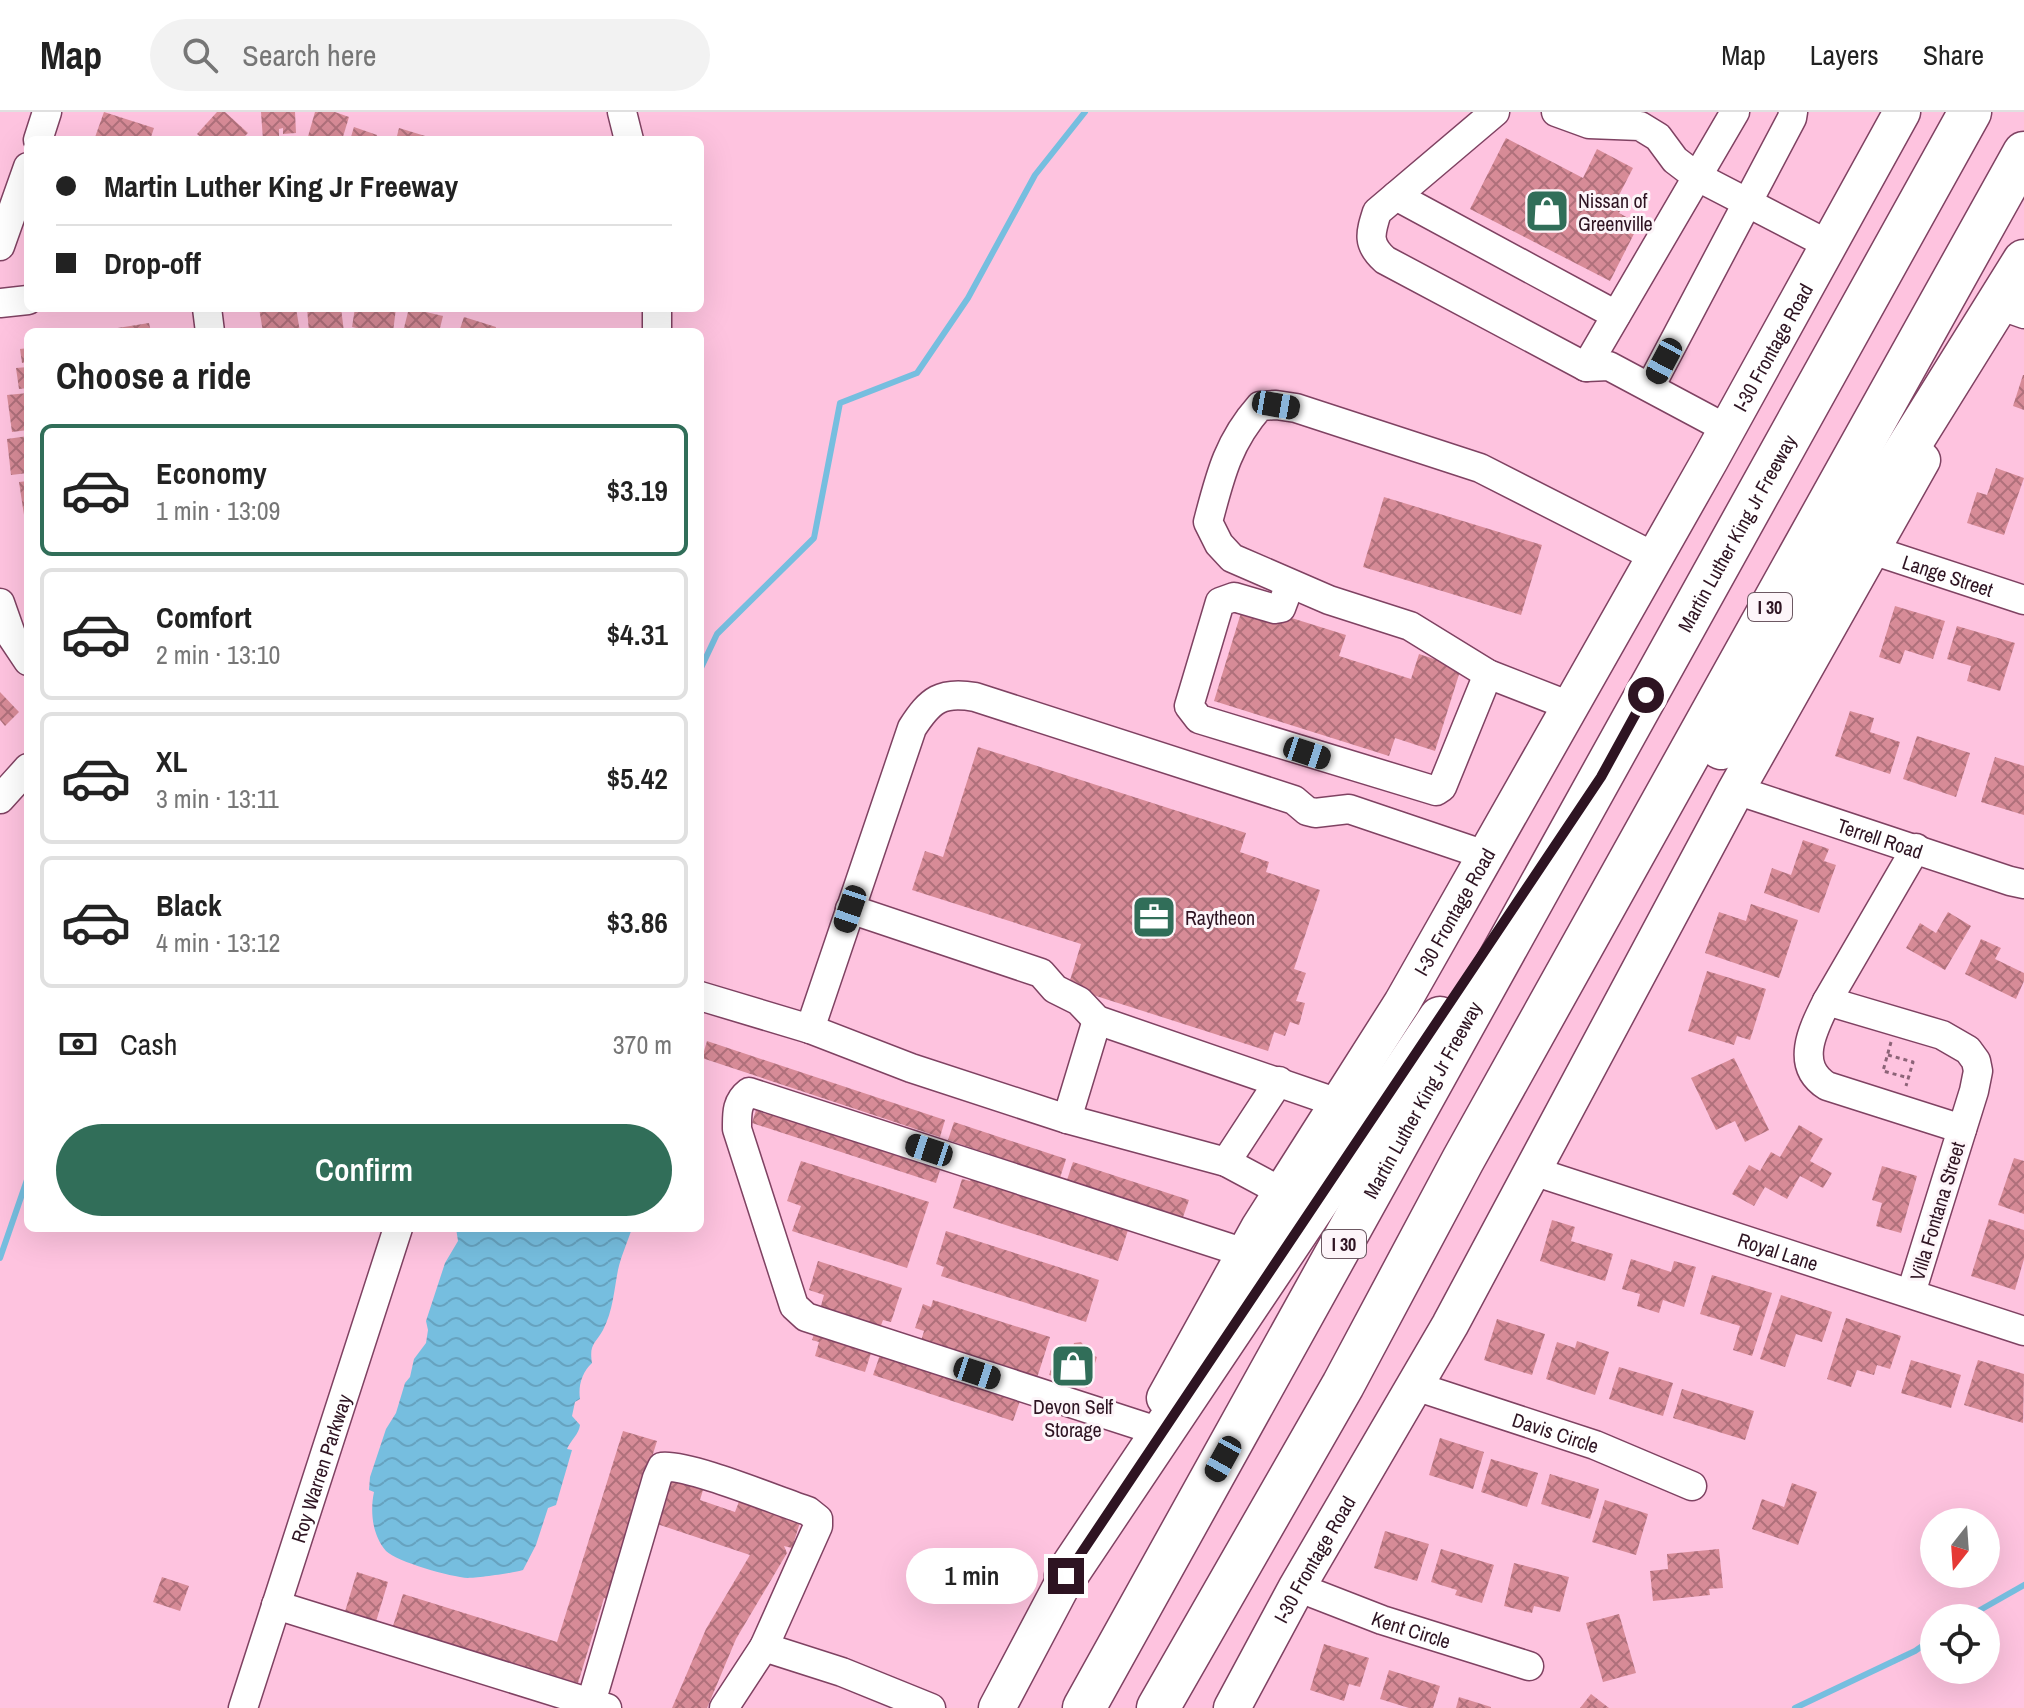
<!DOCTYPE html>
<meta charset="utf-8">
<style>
body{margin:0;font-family:"Archivo Narrow",sans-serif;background:#f2f2f2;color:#222;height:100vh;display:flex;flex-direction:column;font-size:30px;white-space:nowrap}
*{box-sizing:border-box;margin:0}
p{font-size:26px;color:#767676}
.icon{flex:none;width:44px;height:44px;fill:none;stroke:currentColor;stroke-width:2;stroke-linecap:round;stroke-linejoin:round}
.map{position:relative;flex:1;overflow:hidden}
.sheet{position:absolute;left:24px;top:216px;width:680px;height:904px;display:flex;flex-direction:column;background:#fff;border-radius:12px;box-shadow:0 8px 32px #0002}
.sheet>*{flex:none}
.banner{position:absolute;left:24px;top:24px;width:680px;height:176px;border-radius:12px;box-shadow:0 8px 32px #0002;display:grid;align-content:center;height:176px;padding:0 32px;background:#fff}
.needle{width:52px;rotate:197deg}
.tools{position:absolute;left:1920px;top:1396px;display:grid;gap:16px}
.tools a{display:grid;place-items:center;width:80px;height:80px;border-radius:50%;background:#fff;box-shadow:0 8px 32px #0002;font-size:40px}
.end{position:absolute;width:36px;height:36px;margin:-18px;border:10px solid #2e1422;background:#fff;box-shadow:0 0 0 4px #fff}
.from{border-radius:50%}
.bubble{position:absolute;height:56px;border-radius:28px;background:#fff;box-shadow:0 8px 32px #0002;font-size:26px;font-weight:600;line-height:56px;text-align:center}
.car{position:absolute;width:24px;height:48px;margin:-24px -12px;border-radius:10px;box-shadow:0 0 6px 2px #0007;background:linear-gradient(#222 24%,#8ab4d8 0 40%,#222 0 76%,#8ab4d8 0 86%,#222 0)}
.banner b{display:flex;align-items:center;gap:28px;height:76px;font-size:30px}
.banner b+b{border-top:2px solid #e0e0e0}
.banner i{width:20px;height:20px;background:#222}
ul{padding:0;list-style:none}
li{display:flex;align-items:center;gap:24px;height:132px;margin:0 16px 12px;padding:0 16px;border:4px solid #e0e0e0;border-radius:12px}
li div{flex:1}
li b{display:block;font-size:30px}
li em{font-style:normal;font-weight:600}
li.current{border-color:#316e59}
li>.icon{width:72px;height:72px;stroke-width:1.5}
h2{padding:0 32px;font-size:36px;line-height:96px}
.pay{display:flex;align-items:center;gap:20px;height:88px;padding:0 32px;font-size:30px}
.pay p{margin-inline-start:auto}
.cta{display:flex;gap:16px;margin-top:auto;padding:16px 32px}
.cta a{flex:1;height:92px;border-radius:48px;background:#316e59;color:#fff;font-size:32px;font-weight:600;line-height:92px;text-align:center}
header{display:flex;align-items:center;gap:48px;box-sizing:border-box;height:112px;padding:0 40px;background:#fff;border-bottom:2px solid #e0e0e0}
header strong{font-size:38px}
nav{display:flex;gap:44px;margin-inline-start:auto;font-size:28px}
.search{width:560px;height:72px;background:#f2f2f2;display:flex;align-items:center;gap:20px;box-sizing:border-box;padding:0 28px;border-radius:44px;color:#767676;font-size:30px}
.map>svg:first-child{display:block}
.water{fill:url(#water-waves)}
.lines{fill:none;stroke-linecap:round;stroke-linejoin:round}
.stream{stroke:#76bedf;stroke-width:6}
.building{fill:url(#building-cross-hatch)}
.minor-casing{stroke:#7f4262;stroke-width:31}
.major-casing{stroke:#7f4262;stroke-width:39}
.highway-casing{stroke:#7f4262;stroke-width:45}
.path{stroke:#8c6377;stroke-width:3;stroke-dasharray:4 4;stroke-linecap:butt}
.minor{stroke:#fff;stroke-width:28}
.major{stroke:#fff;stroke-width:36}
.highway{stroke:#fff;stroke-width:42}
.route{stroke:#2e1422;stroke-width:10}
.labels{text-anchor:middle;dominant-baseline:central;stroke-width:6;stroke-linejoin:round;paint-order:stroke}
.shield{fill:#fdf5f9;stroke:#6c5862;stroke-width:2}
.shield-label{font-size:18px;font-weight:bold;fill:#2e1422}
.poi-label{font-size:20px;fill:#2e1422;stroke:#fdf5f9;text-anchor:start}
.street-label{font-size:20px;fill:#2e1422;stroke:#fdf5f9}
</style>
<header>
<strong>Map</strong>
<div class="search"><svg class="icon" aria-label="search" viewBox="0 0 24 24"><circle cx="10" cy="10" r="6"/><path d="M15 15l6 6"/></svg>Search here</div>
<nav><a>Map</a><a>Layers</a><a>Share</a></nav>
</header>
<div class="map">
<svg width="2024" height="1596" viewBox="0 0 2024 1596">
<defs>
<pattern id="water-waves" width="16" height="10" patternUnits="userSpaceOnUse" patternTransform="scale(2)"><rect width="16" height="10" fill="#76bedf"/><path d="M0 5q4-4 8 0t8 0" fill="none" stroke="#66a2bf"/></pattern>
<pattern id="building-cross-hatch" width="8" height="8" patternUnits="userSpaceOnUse" patternTransform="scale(2)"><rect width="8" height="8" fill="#d78b97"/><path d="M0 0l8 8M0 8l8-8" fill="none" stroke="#af707b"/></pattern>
</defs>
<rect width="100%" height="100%" fill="#fec3df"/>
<path class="water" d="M456,1116H632C628,1129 621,1144 618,1158C614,1178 613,1199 603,1218C595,1232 589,1232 592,1251C582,1260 578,1274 580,1287L575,1290L572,1304L580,1313C579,1322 571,1328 567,1337L572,1338L556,1393L548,1396L536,1433L523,1458C514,1461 477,1466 468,1466C451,1465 397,1450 386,1439C372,1423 370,1399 374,1380L369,1378L370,1365L386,1317L396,1301L405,1271L410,1265L414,1247L426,1231L428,1218L426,1209L445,1151L458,1129Z"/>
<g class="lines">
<g class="stream">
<path d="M700,558L717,522L814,426L840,291L917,261L968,186L1035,63L1085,0"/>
<path d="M0,1146L28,1065"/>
<path d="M1966,1506L2024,1473"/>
<path d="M1795,1596L1915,1539L1934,1526"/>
</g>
</g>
<g class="building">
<path d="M104,0L154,16L150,28H94Z"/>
<path d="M217,0H225L248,21L241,28H204L197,22Z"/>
<path d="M261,0H295L296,21L283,22V16L279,17V28H263Z"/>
<path d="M315,0H335L349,5L342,28H307Z"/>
<path d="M354,15L377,23L375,28H350Z"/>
<path d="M399,16L435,27L434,28H396Z"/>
<path d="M1506,26L1583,66L1597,37L1633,56L1617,87L1624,91L1619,101L1639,112L1610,169L1470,97Z"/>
<path d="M259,196H296L300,220H263Z"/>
<path d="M307,196H341L344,220H309Z"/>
<path d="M355,196H396L393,220H361V217L352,215Z"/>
<path d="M409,196L443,204L439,220H403Z"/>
<path d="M464,205L496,215L495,220H459Z"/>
<path d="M149,211L151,220H105V218Z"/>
<path d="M28,236V250L22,251L20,237Z"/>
<path d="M28,255V276L19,277L16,256Z"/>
<path d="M2023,263H2024V298L2013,294Z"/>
<path d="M28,281V318L12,320L7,283Z"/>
<path d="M28,324V361L11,363L7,327Z"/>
<path d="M1996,356L2024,366L2004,423L1967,411L1977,380L1987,383Z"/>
<path d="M28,369V403H24L19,370Z"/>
<path d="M1384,385L1542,433L1521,503L1363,455Z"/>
<path d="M1244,491L1346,523L1339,544L1411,567L1419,542L1461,556L1435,639L1395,626L1389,644L1214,589Z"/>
<path d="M1895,494L1945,509L1933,547L1905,538L1900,552L1879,545Z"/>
<path d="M1957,514L2015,531L2000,579L1967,569L1971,554L1947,547Z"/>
<path d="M0,580L19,600L5,614L0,608Z"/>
<path d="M1850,599L1874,606L1870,620L1900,630L1890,662L1835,644Z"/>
<path d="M1917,624L1970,641L1956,685L1903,667Z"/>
<path d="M978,635L1246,721L1240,740L1269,750L1266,760L1320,778L1294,857L1306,861L1296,889L1305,891L1299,913L1290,910L1285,924L1274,920L1268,939L1068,875L1081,832L912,778L925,739L943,745Z"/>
<path d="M1995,645L2024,654V703L1981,690Z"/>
<path d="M1803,728L1829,737L1824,749L1836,753L1819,801L1764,781L1772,756L1791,763Z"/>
<path d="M1751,792L1798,808L1779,866L1705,841L1719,800L1746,809Z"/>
<path d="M1948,800L1971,814L1945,858L1906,836L1920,811L1936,821Z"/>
<path d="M1981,827L2001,836L1995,847L2024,861V869L2016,887L1965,862Z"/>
<path d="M1707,859L1766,877L1750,928L1737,924L1734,933L1688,919Z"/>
<path d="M707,929L945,1008L940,1025L702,946Z"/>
<path d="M1734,946L1769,1018L1745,1030L1735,1009L1716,1018L1691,966Z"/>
<path d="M769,994L934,1047L931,1055L940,1058L936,1071L752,1011L756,998L766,1002Z"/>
<path d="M954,1010L1066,1047L1060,1066L948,1028Z"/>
<path d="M1799,1013L1823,1027L1810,1049L1832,1061L1823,1076L1800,1064L1787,1087L1765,1075L1754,1094L1732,1082L1749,1053L1760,1059L1771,1040L1780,1045Z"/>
<path d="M2014,1046L2024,1049V1102L1998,1093Z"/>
<path d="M801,1049L929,1090L907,1156L792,1119L801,1094L787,1089Z"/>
<path d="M1073,1050L1189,1088L1183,1105L1067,1068Z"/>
<path d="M1882,1054L1917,1064L1901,1121L1876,1114L1882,1091L1872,1088Z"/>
<path d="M973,1061L1130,1112L1118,1149L953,1096L962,1067L970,1069Z"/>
<path d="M1989,1107L2024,1118V1147L2015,1178L1971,1164Z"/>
<path d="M1552,1108L1575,1115L1571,1129L1613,1142L1605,1169L1540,1149Z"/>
<path d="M946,1119L1099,1168L1086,1210L941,1164L944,1155L936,1152Z"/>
<path d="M1631,1147L1671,1160L1674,1149L1696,1155L1684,1195L1663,1188L1659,1201L1637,1194L1640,1182L1622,1177Z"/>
<path d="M818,1149L902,1176L891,1210L883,1208L880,1216L820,1197L824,1183L809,1178Z"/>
<path d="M1712,1163L1772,1181L1752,1244L1733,1238L1740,1214L1700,1202Z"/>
<path d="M1781,1183L1832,1200L1822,1230L1796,1222L1785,1255L1760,1247Z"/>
<path d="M933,1188L1050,1225L1037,1266L921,1229L924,1219L915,1216L923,1192L931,1195Z"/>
<path d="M1846,1206L1901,1224L1890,1257L1877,1253L1874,1263L1857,1258L1851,1275L1827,1267Z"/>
<path d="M1497,1207L1545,1222L1532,1263L1484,1248Z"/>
<path d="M815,1219L872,1238L865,1260L815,1244L819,1230L812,1228Z"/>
<path d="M1577,1229L1609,1240L1595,1283L1546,1267L1557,1230L1575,1236Z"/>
<path d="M1081,1230L1086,1236L1085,1240L1097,1245L1087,1276L1070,1270L1069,1273L1063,1274L1056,1269L1057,1265L1049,1263L1060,1232L1073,1236L1074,1231Z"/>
<path d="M880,1243L1020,1289L1013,1309L873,1263Z"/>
<path d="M1911,1248L1961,1263L1951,1296L1901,1281Z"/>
<path d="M1978,1248L2024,1262L2023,1311L1964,1293Z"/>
<path d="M1619,1255L1673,1271L1663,1304L1609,1287Z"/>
<path d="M1682,1277L1754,1299L1745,1328L1673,1306Z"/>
<path d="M623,1319L657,1329L652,1345L659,1347L613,1489L604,1486L578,1571L393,1514L403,1482L557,1530Z"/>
<path d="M1440,1326L1484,1340L1473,1377L1429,1363Z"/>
<path d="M1491,1347L1538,1361L1527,1395L1481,1380Z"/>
<path d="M1550,1362L1599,1377L1590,1407L1541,1392Z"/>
<path d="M672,1367L703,1378L700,1388L735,1400L740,1387L801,1407L792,1436L784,1434L787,1441L736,1527L707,1596H672L706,1517L750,1443L657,1412Z"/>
<path d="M1792,1371L1817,1380L1798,1433L1752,1417L1762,1387L1784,1395Z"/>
<path d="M1605,1388L1648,1402L1636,1443L1592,1430Z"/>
<path d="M1385,1419L1429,1432L1417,1469L1374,1456Z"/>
<path d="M1441,1437L1494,1453L1482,1491L1455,1483L1457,1478L1431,1470Z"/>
<path d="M1719,1437L1723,1476L1709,1477L1710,1483L1653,1489L1650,1459L1668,1457L1667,1442Z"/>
<path d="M1514,1451L1569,1465L1560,1500L1534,1494L1532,1501L1504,1494Z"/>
<path d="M357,1460L388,1470L375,1513L344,1503Z"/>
<path d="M162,1465L189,1474L180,1499L153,1490Z"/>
<path d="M1619,1502L1636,1561L1603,1570L1586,1511Z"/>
<path d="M1324,1532L1369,1546L1360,1575L1349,1572L1344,1589L1310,1578Z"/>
<path d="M1389,1558L1440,1574L1433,1596H1409L1380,1587Z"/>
<path d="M1591,1582L1609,1596H1580Z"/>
<path d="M1459,1585L1491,1595V1596H1456Z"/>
</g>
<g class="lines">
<g class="minor-casing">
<g id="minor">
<path d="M622,0L629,28"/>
<path d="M1495,0L1377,100C1370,122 1367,132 1385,148L1586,255L1609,254L1727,317"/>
<path d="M1556,0L1589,12L1640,14L1658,25L1675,48L1696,64L1829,133"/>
<path d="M38,28L47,0"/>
<path d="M1396,84L1616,203"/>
<path d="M0,134L28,55"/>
<path d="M0,191L28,188"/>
<path d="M207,196L210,220"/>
<path d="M2007,196L2024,202"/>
<path d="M657,220V196"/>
<path d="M1586,255L1735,0"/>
<path d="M1650,275L1792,6L1793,0"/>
<path id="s1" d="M1872,438L2024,488"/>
<path d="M1290,472L1281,496L1275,497L1234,485L1220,490L1189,594L1199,607L1436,679L1442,675L1488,562"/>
<path d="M0,491L12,525L28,549"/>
<path d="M1570,594L1488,562L1410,514L1329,488L1232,446L1219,432L1208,410C1220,364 1228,330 1260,294L1276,293L1296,296L1480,356L1655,445"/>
<path id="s2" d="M1736,678L2010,769L2024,772"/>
<path d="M0,687L28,656"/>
<path d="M1916,736L1827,889C1813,917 1794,953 1827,974L1962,1017"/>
<path d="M850,797L1041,861L1055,877L1079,889L1097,908L1338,991"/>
<path d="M700,884L810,917L912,616C930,588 941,579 975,585L1294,688L1307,699L1315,701L1349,697L1485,743"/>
<path d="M1827,889L1942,923L1968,938L1976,949L1978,959L1974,979L1911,1181"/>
<path d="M810,917L911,956L1067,1007L1226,1050L1282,1080"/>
<path d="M1067,1007L1097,908"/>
<path d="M1226,1050L1279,969"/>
<path id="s3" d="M1533,1059L2024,1219"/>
<path id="s4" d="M1415,1274L1595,1333L1692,1374"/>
<path d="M1148,1316L806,1205L794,1194L737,1017C737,1002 736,990 749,980L1245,1141"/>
<path id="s5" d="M1297,1475L1382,1508L1529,1554"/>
<path d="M276,1493L591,1591"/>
<path d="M764,1535L842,1560L931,1596"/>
<path id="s6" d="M243,1596L398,1116"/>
<path d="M607,1596L591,1591L593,1584L657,1366L662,1355C689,1352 777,1389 808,1399L818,1407V1414L764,1535L724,1596"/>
</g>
</g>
<g class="major-casing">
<g id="major">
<path id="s7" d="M1165,1286L1259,1116L1402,891L1710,348L1902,0"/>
<path d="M997,1596L1080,1439"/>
<path id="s8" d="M1232,1596L1297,1475L1450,1213L1736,678L1922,348"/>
</g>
</g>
<g class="highway-casing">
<g id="highway">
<path d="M1721,636L2024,149"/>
<path d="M1066,1464L1440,906"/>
<path id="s9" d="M1084,1596L1970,0"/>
<path d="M1158,1596L1343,1273L1463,1048L2024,41"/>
</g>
</g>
<g class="path">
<path d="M1891,930L1883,959L1909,966"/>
<path d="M1888,943L1913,950L1906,974"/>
</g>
<use href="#minor" class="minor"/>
<use href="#major" class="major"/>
<use href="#highway" class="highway"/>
</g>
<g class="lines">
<path class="route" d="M1066,1464L1601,665L1646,583"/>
</g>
<defs>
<g id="shop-square" transform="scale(2.3)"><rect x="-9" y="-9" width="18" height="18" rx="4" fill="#316e59" stroke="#fdf5f9"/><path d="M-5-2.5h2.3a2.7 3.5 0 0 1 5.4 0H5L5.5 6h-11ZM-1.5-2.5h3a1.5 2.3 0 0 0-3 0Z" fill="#fff"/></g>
<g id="office-square" transform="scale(2.3)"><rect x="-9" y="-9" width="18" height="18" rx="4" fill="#316e59" stroke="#fdf5f9"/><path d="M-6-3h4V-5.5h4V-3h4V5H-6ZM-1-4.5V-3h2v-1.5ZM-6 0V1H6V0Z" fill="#fff"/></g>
</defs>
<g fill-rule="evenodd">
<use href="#shop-square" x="1547" y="99"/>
<use href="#office-square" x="1154" y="805"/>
<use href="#shop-square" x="1073" y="1254"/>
</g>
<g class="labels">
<g class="shield">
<rect x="1748" y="481" width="44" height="28" rx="6"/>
<rect x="1322" y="1118" width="44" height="28" rx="6"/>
</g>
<g class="shield-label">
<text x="1770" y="495">I 30</text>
<text x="1344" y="1132">I 30</text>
</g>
<g class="poi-label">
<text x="1578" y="88">Nissan of<tspan x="1578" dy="23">Greenville</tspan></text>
<text x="1185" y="805">Raytheon</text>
<text x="1073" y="1294" text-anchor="middle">Devon Self<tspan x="1073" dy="23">Storage</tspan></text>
</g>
<g class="street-label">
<text stroke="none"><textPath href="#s7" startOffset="1214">I-30 Frontage Road</textPath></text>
<text stroke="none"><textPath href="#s9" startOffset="1344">Martin Luther King Jr Freeway</textPath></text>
<text stroke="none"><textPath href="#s1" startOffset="80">Lange Street</textPath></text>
<text stroke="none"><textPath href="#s2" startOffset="152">Terrell Road</textPath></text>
<text stroke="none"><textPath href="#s7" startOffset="566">I-30 Frontage Road</textPath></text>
<text stroke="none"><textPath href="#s9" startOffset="696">Martin Luther King Jr Freeway</textPath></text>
<text transform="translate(1937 1099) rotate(-73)">Villa Fontana Street</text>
<text stroke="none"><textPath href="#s3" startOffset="258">Royal Lane</textPath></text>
<text stroke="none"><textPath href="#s4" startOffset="148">Davis Circle</textPath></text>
<text stroke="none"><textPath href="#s6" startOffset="252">Roy Warren Parkway</textPath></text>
<text stroke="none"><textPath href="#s8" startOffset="170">I-30 Frontage Road</textPath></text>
<text stroke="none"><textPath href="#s5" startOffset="122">Kent Circle</textPath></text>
</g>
</g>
</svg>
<div class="tools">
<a><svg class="needle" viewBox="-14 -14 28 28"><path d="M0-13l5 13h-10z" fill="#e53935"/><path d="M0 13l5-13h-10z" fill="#767676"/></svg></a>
<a><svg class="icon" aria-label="locate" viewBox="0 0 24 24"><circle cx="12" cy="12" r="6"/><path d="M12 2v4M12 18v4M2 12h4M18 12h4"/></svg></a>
</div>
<i class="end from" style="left:1646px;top:583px"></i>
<i class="end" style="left:1066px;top:1464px"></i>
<div class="bubble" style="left:906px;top:1436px;width:132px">1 min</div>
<i class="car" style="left:1664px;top:249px;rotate:208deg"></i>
<i class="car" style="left:1276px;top:293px;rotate:100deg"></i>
<i class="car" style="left:1307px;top:641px;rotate:108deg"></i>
<i class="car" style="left:850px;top:797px;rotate:199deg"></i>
<i class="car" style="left:929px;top:1038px;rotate:288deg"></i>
<i class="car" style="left:977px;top:1261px;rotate:108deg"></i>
<i class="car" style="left:1223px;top:1347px;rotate:209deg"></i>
<div class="banner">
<b><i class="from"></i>Martin Luther King Jr Freeway</b>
<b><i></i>Drop-off</b>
</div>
<section class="sheet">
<h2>Choose a ride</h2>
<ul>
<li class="current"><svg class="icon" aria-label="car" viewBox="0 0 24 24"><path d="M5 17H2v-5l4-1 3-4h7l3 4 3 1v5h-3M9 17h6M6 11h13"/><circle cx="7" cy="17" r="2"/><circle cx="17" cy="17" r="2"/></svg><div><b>Economy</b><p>1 min · 13:09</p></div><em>$3.19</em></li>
<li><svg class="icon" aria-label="car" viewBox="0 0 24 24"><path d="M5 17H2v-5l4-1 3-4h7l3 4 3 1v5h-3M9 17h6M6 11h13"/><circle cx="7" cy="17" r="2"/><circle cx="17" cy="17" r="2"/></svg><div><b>Comfort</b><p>2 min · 13:10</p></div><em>$4.31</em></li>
<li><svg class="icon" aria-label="car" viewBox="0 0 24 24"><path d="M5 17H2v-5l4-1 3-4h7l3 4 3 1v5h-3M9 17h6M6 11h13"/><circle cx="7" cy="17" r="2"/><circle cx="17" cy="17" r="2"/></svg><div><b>XL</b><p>3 min · 13:11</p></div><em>$5.42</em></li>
<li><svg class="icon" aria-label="car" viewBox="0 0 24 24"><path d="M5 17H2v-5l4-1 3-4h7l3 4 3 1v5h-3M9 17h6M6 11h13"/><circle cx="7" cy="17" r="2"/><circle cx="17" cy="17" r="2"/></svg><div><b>Black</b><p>4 min · 13:12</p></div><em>$3.86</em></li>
</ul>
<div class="pay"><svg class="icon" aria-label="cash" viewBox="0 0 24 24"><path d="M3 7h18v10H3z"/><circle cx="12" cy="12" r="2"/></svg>Cash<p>370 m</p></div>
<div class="cta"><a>Confirm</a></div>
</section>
</div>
